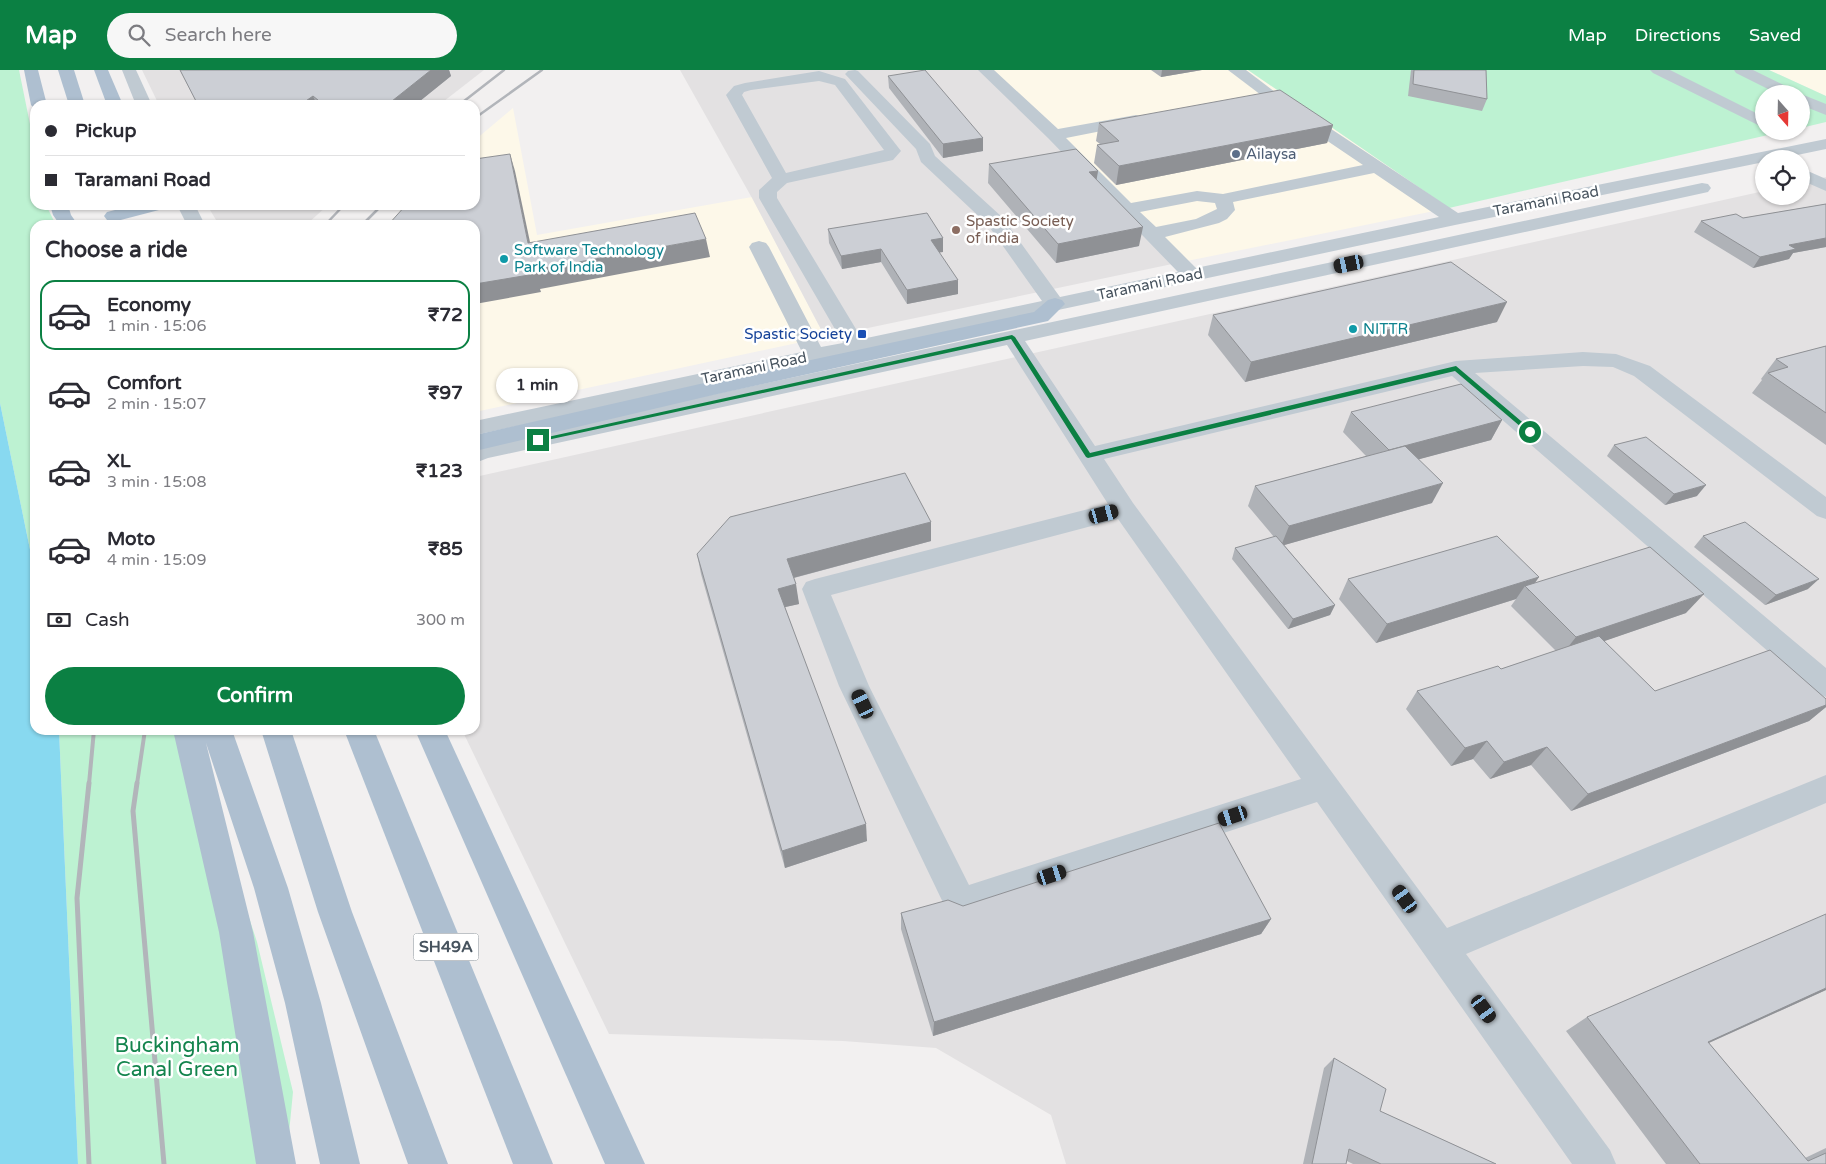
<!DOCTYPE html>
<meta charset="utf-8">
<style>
body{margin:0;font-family:"Varela Round",sans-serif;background:#f7f7f7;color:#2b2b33;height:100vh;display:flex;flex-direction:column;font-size:19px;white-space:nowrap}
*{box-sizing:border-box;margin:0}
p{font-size:16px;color:#7c7c81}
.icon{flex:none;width:28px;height:28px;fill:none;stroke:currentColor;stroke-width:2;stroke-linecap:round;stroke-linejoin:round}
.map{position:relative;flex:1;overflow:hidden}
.details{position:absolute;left:30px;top:150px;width:450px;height:515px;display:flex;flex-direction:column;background:#fff;border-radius:15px;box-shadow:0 1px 4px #0004}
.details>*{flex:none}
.hud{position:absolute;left:30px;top:30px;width:450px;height:110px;border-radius:15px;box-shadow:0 1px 4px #0004;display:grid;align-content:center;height:110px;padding:0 15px;background:#fff}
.needle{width:32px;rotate:160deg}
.tools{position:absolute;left:1755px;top:15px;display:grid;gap:10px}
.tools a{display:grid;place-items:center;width:55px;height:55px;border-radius:50%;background:#fff;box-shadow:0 1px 4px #0004;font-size:25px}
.end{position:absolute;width:22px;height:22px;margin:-11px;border:6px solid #0b8043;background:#fff;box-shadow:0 0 0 2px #fff}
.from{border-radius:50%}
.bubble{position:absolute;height:35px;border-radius:18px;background:#fff;box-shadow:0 1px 4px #0004;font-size:16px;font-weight:700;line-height:35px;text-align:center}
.car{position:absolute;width:15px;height:30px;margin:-15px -8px;border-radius:6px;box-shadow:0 0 4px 1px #0007;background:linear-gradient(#222 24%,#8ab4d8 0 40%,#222 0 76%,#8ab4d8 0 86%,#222 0)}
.hud b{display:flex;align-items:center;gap:18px;height:48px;font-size:19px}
.hud b+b{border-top:1px solid #e1e1e2}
.hud i{width:12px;height:12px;background:#2b2b33}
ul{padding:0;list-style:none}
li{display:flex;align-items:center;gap:15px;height:70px;margin:0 10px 8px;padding:0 5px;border:2px solid transparent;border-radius:15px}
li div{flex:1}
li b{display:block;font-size:19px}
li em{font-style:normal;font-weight:700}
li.on{border-color:#0b8043}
li>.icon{width:45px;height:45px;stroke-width:1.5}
h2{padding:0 15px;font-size:22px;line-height:60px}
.pay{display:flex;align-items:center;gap:12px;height:55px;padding:0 15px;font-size:19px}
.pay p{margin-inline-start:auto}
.cta{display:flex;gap:10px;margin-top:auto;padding:10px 15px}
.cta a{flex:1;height:58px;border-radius:30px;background:#0b8043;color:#fff;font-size:20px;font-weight:700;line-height:58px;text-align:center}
header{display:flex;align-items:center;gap:30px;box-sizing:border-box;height:70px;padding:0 25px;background:#0b8043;color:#fff}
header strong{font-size:24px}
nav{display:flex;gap:28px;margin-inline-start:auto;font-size:18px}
.search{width:350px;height:45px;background:#f7f7f7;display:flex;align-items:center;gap:12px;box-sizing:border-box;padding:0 18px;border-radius:28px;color:#7c7c81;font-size:19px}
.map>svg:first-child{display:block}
.commercial{fill:#fdf8e9}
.education{fill:#e3e1e2}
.green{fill:#bdf2d2}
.water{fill:#88d9f0}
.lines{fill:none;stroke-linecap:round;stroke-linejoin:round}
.minor{fill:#c0cad2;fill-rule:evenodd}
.major{fill:#aebfd0;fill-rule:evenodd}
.rail-far2{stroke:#b2b5ba;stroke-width:2.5}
.rail-far1{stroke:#b2b5ba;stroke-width:4}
.rail{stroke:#b2b5ba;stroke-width:5}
.wall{fill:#afb2b7}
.shaded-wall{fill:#8f9195}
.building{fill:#cccfd5;stroke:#8f9195}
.route{fill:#0b8043}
.service-dot{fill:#5c6f8a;stroke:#fff;stroke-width:2}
.education-dot{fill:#8d6e63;stroke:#fff;stroke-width:2}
.culture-dot{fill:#0f9aa8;stroke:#fff;stroke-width:2}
.transit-dot{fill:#1a4fb4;stroke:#fff;stroke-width:2}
.labels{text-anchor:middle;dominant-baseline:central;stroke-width:5;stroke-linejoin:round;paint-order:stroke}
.far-service-label{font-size:15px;fill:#4e5e75;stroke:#fff;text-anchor:start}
.far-street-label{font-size:15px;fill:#47535e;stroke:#fff}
.far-education-label{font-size:15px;fill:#785e54;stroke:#fff;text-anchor:start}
.far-culture-label{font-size:15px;fill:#0d838f;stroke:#fff;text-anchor:start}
.far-transit-label{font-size:15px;fill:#164399;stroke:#fff;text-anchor:end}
.shield{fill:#fff;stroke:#7e878e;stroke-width:1}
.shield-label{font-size:16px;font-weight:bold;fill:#47535e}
.near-park-label{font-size:21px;fill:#13844d;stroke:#fff}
</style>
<header>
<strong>Map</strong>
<div class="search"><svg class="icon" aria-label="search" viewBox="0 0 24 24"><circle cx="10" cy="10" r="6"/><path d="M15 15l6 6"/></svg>Search here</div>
<nav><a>Map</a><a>Directions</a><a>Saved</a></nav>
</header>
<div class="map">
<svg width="1826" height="1094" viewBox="0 0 1826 1094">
<rect width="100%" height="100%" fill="#f2f0f0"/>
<g class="commercial">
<path d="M979,0H1248L1449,138L1177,193Z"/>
<path d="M1769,0H1826V26Z"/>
<path d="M513,38L537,165L752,127L825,267L475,342V155H387L406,135H475V70Z"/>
</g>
<g class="education">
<path d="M142,0H484L439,35H159Z"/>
<path d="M680,0H979L1177,193L825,267L752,128Z"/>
<path d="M1826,107V1094H1066L1051,1045L936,978L843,971L609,964L462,660H475V407L1764,121V126H1801V113Z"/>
<path d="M207,135H328L306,155H219Z"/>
</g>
<g class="green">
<path d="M0,0H19L31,59L32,91L35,101V135H46L56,155H35V504L0,333Z"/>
<path d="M1248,0H1769L1826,26V52L1801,58V24H1764V61H1785L1449,138Z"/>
<path d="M59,660H195L211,732L257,872L293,1022L286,1094H78Z"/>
</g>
<path class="water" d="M0,333L35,504V660H59L78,1094H0Z"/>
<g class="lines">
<g class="minor">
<path d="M122,0H136L152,35H136Z"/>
<path d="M855,0L858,1L930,74L935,86L1002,147L1060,227L1178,202L1048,68L978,0H994L1058,59L1136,45L1142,47L1144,50L1142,53L1066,68L1131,133L1197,121L1223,124L1363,95L1292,47L1290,44L1292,41H1304L1458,143L1826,69V79L1778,89H1764V92L1455,155L475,365V351L802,282L749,177L752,173L759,171L766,173L769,177L821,277L843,273L759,128V120L772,108L726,25L734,16L745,13L819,1L845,9L901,81L893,90L787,113L777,122V128L862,269L1042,231L988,155L921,92L916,79L845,4L848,1ZM819,11L835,15L884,80L786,103L742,25L744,22L751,20ZM1374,103L1439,147L1196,198L1165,167L1219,153L1227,149L1235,140L1233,132ZM1197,131L1215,133L1217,139L1196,149L1156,157L1140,142Z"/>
<path d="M1228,0H1246L1279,25L1277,28H1265Z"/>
<path d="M1650,0H1670L1764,47V58L1653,3Z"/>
<path d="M1734,0H1753L1796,21L1799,24H1778L1736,3Z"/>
<path d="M1801,24L1826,34V45L1801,35Z"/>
<path d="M1801,98L1826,109V121L1801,110Z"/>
<path d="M1702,113L1708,114L1711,118L1708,122L1025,271L1095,376L1456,291L1583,282L1616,284L1650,296L1826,427V449L1817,446L1634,306L1613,297L1583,296L1475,303L1826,598V627L1816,623L1452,306L1104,389L1133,433L1447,858L1826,705V733L1466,884L1610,1080L1616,1094H1572L1317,732L961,850L949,845L839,616L802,519L806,512L815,509L1108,434L1007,275L488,388L475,393V376L481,374ZM1118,449L1301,709L969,815L869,616L831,525Z"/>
<path d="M177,135H195L205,155H187Z"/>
</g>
<g class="major">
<path d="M24,0H38L47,35H35V39L31,35Z"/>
<path d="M58,0H74L85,35H69Z"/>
<path d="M94,0H108L123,35H107Z"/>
<path d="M50,135H68L71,145L78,155H60L53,145Z"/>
<path d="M135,135L162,136L159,140L113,152L107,150L104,146L107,142Z"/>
<path d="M1055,228L1062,230L1065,234L1048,251L713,325L475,381V365L713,311L1034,242L1048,230Z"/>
<path d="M173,660H232L288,818L321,933L360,1094H320L285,933L254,818L206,673L253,862L296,1094H256L219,862Z"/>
<path d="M261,660H291L352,842L448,1094H408L318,842Z"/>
<path d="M344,660H374L553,1094H513Z"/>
<path d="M415,660H445L645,1094H605Z"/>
</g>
<g class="rail-far2">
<path d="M459,35L504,0"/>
<path d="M475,48L542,0"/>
<path d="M325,155L344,135"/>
<path d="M362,155L382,135"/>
</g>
<g class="rail-far1">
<path d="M89,714L94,660"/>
<path d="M137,714L145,660"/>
</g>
<g class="rail">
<path d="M89,713L77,828L89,1094"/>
<path d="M137,713L133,741L164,1094"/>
</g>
</g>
<g class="wall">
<path d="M180,0H449L451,6L415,35H198Z"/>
<path d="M1151,0H1202L1161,7Z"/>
<path d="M1411,0H1486L1487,29L1482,41L1408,26Z"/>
<path d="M888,6L983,81L943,88L889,18Z"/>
<path d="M1099,53L1333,55L1327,73L1116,115L1094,93L1097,75L1100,74L1096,71Z"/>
<path d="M989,94L1098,101L1096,110L1139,176L1056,193L988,113Z"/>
<path d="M1826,134V177L1793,183L1789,189L1753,198L1694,162L1701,151L1743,148Z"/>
<path d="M828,159L943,168V182H939L958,224L907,234L881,192L842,199L829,173Z"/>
<path d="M1213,245L1497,252L1245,312L1208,265Z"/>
<path d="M1826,276V375L1752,323L1762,310L1761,309L1776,289Z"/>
<path d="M1351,342L1502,350L1491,370L1419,389L1432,433L1284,475L1335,535L1330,545L1288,559L1232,489L1235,478L1274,467L1248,436L1255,416L1366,386L1343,362Z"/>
<path d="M1614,375L1697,426L1665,435L1607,386Z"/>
<path d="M931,452V471L794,508L799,534L785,537L867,771L785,798L701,504L697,484Z"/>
<path d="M1703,466L1808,519L1765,535L1694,477Z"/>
<path d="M1539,507L1535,513L1686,543L1604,571L1655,621L1826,629V637L1809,651L1571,741L1531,695L1490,709L1473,689L1451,696L1406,639L1417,621L1501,599L1556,581L1511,536L1516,529L1376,573L1339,529L1348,509Z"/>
<path d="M963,836L1271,849L1261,864L933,966L901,859V843Z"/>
<path d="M1826,920L1709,973L1805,1088L1826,1078V1094H1666L1566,961L1587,947Z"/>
<path d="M1334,988L1380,1041L1496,1094H1353L1347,1091L1346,1094H1303L1324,998Z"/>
</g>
<g class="shaded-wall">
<path d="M431,0H449L451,6L415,35H387Z"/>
<path d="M1162,0H1202L1161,7Z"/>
<path d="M313,26L317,35H300Z"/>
<path d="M1333,55L1327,73L1116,115L1119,96Z"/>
<path d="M983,68V81L943,88V74Z"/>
<path d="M510,84L515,101L534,191L528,173Z"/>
<path d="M1098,101L1095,119L1089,102Z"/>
<path d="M1143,157L1139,176L1056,193L1058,174Z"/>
<path d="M943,168V182L931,184V170Z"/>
<path d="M1826,168V177L1793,183L1789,189L1753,198L1760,187L1789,175Z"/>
<path d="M706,169L710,187L540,219L541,222L475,234V214L534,200Z"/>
<path d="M881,179V192L842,199L841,186Z"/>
<path d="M958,210V224L907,234V220Z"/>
<path d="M1507,232L1497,252L1245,312L1251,292Z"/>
<path d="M1502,350L1491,370L1379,400L1389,380Z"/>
<path d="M1443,413L1432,433L1281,476L1289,456Z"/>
<path d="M1706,415L1697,426L1665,435L1674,424Z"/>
<path d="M931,452V471L789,509L787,489Z"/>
<path d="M1539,507L1529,521L1525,516L1516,529L1376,573L1387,554Z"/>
<path d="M1819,509L1808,519L1765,535L1776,525Z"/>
<path d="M796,514L799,534L781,538L778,519Z"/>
<path d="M1704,524L1686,543L1561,586L1576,567Z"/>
<path d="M1335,535L1330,545L1288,559L1293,549Z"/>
<path d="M1826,635V637L1809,651L1571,741L1588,724Z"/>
<path d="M1487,671L1473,689L1451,696L1465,678Z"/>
<path d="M1547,677L1531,695L1490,709L1504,692Z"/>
<path d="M866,754L867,771L785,798L782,781Z"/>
<path d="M1271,849L1261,864L933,966L934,952Z"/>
<path d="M1826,918V920L1684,984L1708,972Z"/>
</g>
<g class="building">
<path d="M180,0H431L387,35H324L313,26L300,35H198Z"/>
<path d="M925,0L983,68L943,74L888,6Z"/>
<path d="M1414,0H1486L1487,29L1413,14Z"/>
<path d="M1280,20L1333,55L1119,96L1097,75L1119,71L1099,53Z"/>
<path d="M1076,79L1098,101L1089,102L1143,157L1058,174L989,94Z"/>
<path d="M510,84L528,173L695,143L706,169L534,200L535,204L475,214V155H388L406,135H475V89Z"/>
<path d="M1826,134V168L1789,175L1796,179L1760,187L1701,151L1736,144L1743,148Z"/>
<path d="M927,143L943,168L931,170L958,210L907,220L881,179L841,186L828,159Z"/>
<path d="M1451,192L1507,232L1251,292L1213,245Z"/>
<path d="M1826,276V343L1768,303L1788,297L1776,289Z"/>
<path d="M1461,314L1502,350L1389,380L1351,342Z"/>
<path d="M1646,367L1706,415L1674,424L1614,375Z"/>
<path d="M1405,376L1443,413L1289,456L1255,416Z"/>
<path d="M905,403L931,452L787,489L796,514L778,519L866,754L782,781L697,484L730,447Z"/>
<path d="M1745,452L1819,509L1776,525L1703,466Z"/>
<path d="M1276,466L1335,535L1293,549L1235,478Z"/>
<path d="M1497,466L1539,507L1387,554L1348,509Z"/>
<path d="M1650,477L1704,524L1576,567L1525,516Z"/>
<path d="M1599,566L1655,621L1770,580L1826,629V635L1588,724L1547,677L1504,692L1487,671L1465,678L1417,621L1498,596L1501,599Z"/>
<path d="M1219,753L1271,849L934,952L901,843L948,830L963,836Z"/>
<path d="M1826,844V918L1708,972L1808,1091L1826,1083V1094H1700L1587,947Z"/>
<path d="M1334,988L1386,1019L1380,1041L1496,1094H1381L1349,1079L1346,1094H1312Z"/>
</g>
<path class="route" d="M1012,265L1015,267L1090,383L1456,296L1534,362L1528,363L1455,301L1088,388L1086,387L1011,269L538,372L534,370Z"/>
<circle class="service-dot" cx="1236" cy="84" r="5"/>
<circle class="education-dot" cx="956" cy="160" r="5"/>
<g class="culture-dot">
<circle cx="504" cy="189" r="5"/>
<circle cx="1353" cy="259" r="5"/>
</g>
<rect class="transit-dot" x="857" y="259" width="10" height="10" rx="2.5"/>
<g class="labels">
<g class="far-service-label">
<text x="1246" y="84">Ailaysa</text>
</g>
<g class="far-street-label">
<text transform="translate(1546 131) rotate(-11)">Taramani Road</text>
<text transform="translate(1150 214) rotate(-12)">Taramani Road</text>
<text transform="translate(754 298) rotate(-12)">Taramani Road</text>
</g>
<g class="far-education-label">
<text x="966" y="151">Spastic Society<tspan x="966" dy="17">of india</tspan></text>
</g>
<g class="far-culture-label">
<text x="514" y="180">Software Technology<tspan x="514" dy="17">Park of India</tspan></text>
<text x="1363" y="259">NITTR</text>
</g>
<g class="far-transit-label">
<text x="852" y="264">Spastic Society</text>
</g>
<rect class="shield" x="413.5" y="863.5" width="65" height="27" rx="4"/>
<g class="shield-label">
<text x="446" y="877">SH49A</text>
</g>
<g class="near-park-label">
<text x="177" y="975">Buckingham<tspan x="177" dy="24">Canal Green</tspan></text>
</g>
</g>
</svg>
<div class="tools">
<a><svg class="needle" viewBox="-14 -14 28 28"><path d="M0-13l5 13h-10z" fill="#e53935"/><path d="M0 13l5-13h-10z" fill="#7c7c81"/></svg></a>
<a><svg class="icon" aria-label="locate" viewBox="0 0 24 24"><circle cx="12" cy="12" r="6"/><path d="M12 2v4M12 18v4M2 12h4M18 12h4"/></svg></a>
</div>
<i class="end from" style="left:1530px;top:362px"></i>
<i class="end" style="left:538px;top:370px"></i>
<div class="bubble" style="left:496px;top:298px;width:82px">1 min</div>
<i class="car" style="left:1349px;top:194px;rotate:258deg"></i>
<i class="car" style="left:1104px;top:444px;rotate:75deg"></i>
<i class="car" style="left:863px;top:634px;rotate:335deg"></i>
<i class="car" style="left:1233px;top:746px;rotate:252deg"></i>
<i class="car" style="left:1052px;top:805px;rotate:72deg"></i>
<i class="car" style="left:1405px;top:829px;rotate:324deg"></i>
<i class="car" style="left:1484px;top:939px;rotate:144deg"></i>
<div class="hud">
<b><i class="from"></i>Pickup</b>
<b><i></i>Taramani Road</b>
</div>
<section class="details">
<h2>Choose a ride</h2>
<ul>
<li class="on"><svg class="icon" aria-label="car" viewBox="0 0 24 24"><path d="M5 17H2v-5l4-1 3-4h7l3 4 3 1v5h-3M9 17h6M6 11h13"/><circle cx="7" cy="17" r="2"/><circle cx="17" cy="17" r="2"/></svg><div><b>Economy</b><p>1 min · 15:06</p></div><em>₹72</em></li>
<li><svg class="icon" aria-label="car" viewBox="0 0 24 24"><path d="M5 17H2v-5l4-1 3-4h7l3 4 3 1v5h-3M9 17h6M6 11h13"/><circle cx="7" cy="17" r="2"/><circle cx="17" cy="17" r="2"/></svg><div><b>Comfort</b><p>2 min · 15:07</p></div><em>₹97</em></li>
<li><svg class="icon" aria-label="car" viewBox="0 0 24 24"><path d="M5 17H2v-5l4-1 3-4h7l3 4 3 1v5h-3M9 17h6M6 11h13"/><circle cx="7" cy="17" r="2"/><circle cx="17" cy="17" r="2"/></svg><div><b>XL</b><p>3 min · 15:08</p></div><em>₹123</em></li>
<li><svg class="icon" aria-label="car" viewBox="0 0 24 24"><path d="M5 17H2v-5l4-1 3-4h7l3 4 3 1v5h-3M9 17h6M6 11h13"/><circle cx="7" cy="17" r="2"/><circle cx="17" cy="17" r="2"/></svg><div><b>Moto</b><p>4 min · 15:09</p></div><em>₹85</em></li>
</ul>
<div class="pay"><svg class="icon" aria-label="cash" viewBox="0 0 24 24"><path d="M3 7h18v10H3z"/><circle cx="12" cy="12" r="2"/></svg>Cash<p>300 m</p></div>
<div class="cta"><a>Confirm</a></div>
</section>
</div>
